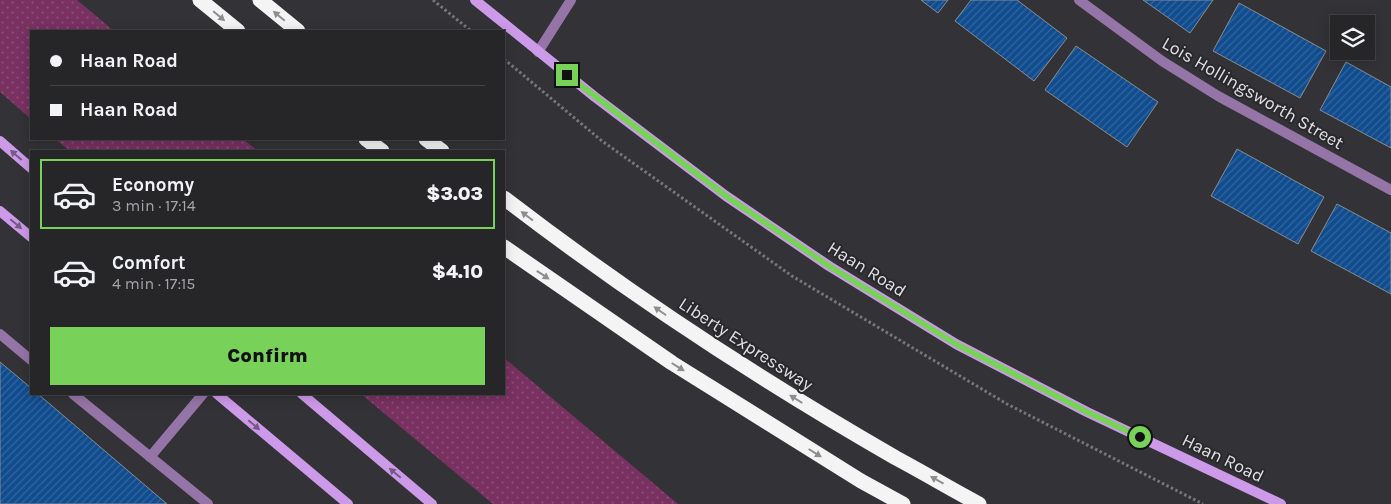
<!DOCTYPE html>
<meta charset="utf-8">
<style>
body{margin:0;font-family:Karla,sans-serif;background:#323235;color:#f1f3f6;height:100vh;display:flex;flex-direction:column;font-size:19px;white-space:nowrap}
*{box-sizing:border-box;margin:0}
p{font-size:16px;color:#a4a5a8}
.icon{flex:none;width:28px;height:28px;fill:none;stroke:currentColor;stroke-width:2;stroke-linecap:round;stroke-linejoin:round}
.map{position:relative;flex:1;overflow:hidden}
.side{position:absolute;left:30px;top:150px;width:475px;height:245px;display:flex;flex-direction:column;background:#262629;border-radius:0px;box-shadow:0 2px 12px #0003,0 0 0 1px #424346}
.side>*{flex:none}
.hud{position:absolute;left:30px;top:30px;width:475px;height:110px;border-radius:0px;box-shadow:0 2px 12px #0003,0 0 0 1px #424346;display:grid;align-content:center;height:110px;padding:0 20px;background:#262629}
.fabs{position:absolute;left:1330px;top:15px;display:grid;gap:10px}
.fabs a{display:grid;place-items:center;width:45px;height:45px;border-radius:0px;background:#262629;box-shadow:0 2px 12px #0003,0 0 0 1px #424346;font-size:25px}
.end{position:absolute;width:22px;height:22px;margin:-11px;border:6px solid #78d158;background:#111;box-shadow:0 0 0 2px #111}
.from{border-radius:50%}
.hud b{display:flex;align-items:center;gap:18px;height:48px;font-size:19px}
.hud b+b{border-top:1px solid #424346}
.hud i{width:12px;height:12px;background:#f1f3f6}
ul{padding:9px 0 0;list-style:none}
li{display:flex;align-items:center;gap:15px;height:70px;margin:0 10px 8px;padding:0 10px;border:2px solid transparent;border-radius:0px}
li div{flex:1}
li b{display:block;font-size:19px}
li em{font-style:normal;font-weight:800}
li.active{border-color:#78d158}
li>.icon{width:45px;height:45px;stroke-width:1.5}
.primary-button{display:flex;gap:10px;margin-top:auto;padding:10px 20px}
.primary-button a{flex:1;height:58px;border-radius:0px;background:#78d158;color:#111;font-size:20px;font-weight:800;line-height:58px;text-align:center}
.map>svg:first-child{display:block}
.green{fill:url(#green-dots)}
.building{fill:url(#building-hatch);stroke:#888c90}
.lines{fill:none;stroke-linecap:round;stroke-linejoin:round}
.path{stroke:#77777a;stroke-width:3;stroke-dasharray:2.5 2.5;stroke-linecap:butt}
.lane{stroke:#9575a7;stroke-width:10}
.street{stroke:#9575a7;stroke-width:10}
.secondary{stroke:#cd99e9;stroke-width:10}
.highway{stroke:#f4f4f4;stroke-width:15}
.oneway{fill:#8e8e90}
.oneway2{fill:#735b82}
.route{stroke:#78d158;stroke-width:6}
.labels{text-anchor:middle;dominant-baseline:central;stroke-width:4;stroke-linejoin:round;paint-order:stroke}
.street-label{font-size:18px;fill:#e0e0e3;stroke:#29292d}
</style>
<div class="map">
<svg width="1391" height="504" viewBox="0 0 1391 504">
<defs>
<pattern id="green-dots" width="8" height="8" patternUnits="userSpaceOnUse" patternTransform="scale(1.25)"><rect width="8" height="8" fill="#793161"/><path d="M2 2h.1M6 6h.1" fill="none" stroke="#8c4f78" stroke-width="1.8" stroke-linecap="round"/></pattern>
<pattern id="building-hatch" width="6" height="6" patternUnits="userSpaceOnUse" patternTransform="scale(1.25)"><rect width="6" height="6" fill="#104c8e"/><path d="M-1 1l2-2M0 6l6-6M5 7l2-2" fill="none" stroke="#32669e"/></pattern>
</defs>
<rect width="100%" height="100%" fill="#333337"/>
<g class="green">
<path d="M0,0H77L114,31H31V119L0,92Z"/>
<path d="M55,139H243L258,151H70Z"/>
<path d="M504,358L678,504H493L361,394H504Z"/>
</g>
<g class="building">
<path d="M921,0H948L938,13Z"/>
<path d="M971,0H1017L1067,38L1034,81L955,21Z"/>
<path d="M1143,0H1213L1190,33Z"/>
<path d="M1239,3L1326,51L1300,98L1213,51Z"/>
<path d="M1076,46L1158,102L1127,147L1045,90Z"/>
<path d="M1346,62L1391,87V148L1320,110Z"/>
<path d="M1237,149L1324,197L1298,244L1211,196Z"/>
<path d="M1337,204L1391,233V294L1311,251Z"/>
<path d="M0,362L31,388V394H38L167,504H0Z"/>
</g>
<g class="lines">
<g class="path">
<path d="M433,0L471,31"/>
<path d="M504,59L602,141L792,276L1007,404L1203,504"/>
</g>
<g class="lane">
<path d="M0,334L31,360"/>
<path d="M73,394L208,504"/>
<path d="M150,457L203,394"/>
</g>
<g class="street">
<path d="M1079,0L1162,61L1218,96L1391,190"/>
<path d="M538,52L571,0"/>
</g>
<g class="secondary">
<path d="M475,0L595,97L726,196L829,266L956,344L1087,412L1281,504"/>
<path d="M0,141L31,168"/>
<path d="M0,211L31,237"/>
<path d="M217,394L348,504"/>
<path d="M302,394L432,504"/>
</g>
<g class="highway">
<path d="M200,0L238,31"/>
<path d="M260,0L298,31"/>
<path d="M366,139L382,151"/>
<path d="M426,139L442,151"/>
<path d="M504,198C629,294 760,380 896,458C924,473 951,489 979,504"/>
<path d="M504,247L672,363L861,481L903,504"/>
</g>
</g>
<defs><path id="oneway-solid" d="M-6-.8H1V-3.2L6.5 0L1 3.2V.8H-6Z" transform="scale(1.25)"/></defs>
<g class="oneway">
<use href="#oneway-solid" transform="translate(219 16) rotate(40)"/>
<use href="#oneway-solid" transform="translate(279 16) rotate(-140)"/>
<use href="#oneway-solid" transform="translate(527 216) rotate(-143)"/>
<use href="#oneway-solid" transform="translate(543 275) rotate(34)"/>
<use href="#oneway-solid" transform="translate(660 311) rotate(-145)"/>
<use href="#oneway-solid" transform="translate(678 367) rotate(32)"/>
<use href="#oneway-solid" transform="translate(796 399) rotate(-148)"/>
<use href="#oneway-solid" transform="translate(815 453) rotate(32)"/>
<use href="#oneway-solid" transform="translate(937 480) rotate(-151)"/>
</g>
<g class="oneway2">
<use href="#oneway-solid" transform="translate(16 155) rotate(-139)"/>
<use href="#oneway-solid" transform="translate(16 224) rotate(40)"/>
<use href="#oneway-solid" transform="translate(254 425) rotate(40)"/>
<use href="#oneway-solid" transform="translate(395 473) rotate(-140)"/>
</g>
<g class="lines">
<path class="route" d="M567,75L726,196L829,266L956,344L1087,412L1140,437"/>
</g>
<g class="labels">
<g class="street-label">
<text transform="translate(1253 93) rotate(30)">Lois Hollingsworth Street</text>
<text transform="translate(867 269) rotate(32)">Haan Road</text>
<text transform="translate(746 344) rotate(33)">Liberty Expressway</text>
<text transform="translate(1223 458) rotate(26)">Haan Road</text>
</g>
</g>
</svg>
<div class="fabs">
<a><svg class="icon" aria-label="layers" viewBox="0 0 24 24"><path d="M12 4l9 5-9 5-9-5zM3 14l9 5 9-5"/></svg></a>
</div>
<i class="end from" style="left:1140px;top:437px"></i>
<i class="end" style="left:567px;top:75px"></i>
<div class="hud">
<b><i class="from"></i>Haan Road</b>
<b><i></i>Haan Road</b>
</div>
<section class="side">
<ul>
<li class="active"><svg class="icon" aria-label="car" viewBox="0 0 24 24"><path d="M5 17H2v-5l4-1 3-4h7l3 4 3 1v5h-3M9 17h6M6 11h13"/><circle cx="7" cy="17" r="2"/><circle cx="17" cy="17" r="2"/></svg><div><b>Economy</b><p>3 min · 17:14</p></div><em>$3.03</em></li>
<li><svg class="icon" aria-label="car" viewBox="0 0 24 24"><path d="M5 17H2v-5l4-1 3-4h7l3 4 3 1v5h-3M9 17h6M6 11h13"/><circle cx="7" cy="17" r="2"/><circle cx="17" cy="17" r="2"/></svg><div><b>Comfort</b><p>4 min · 17:15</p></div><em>$4.10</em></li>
</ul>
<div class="primary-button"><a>Confirm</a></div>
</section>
</div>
